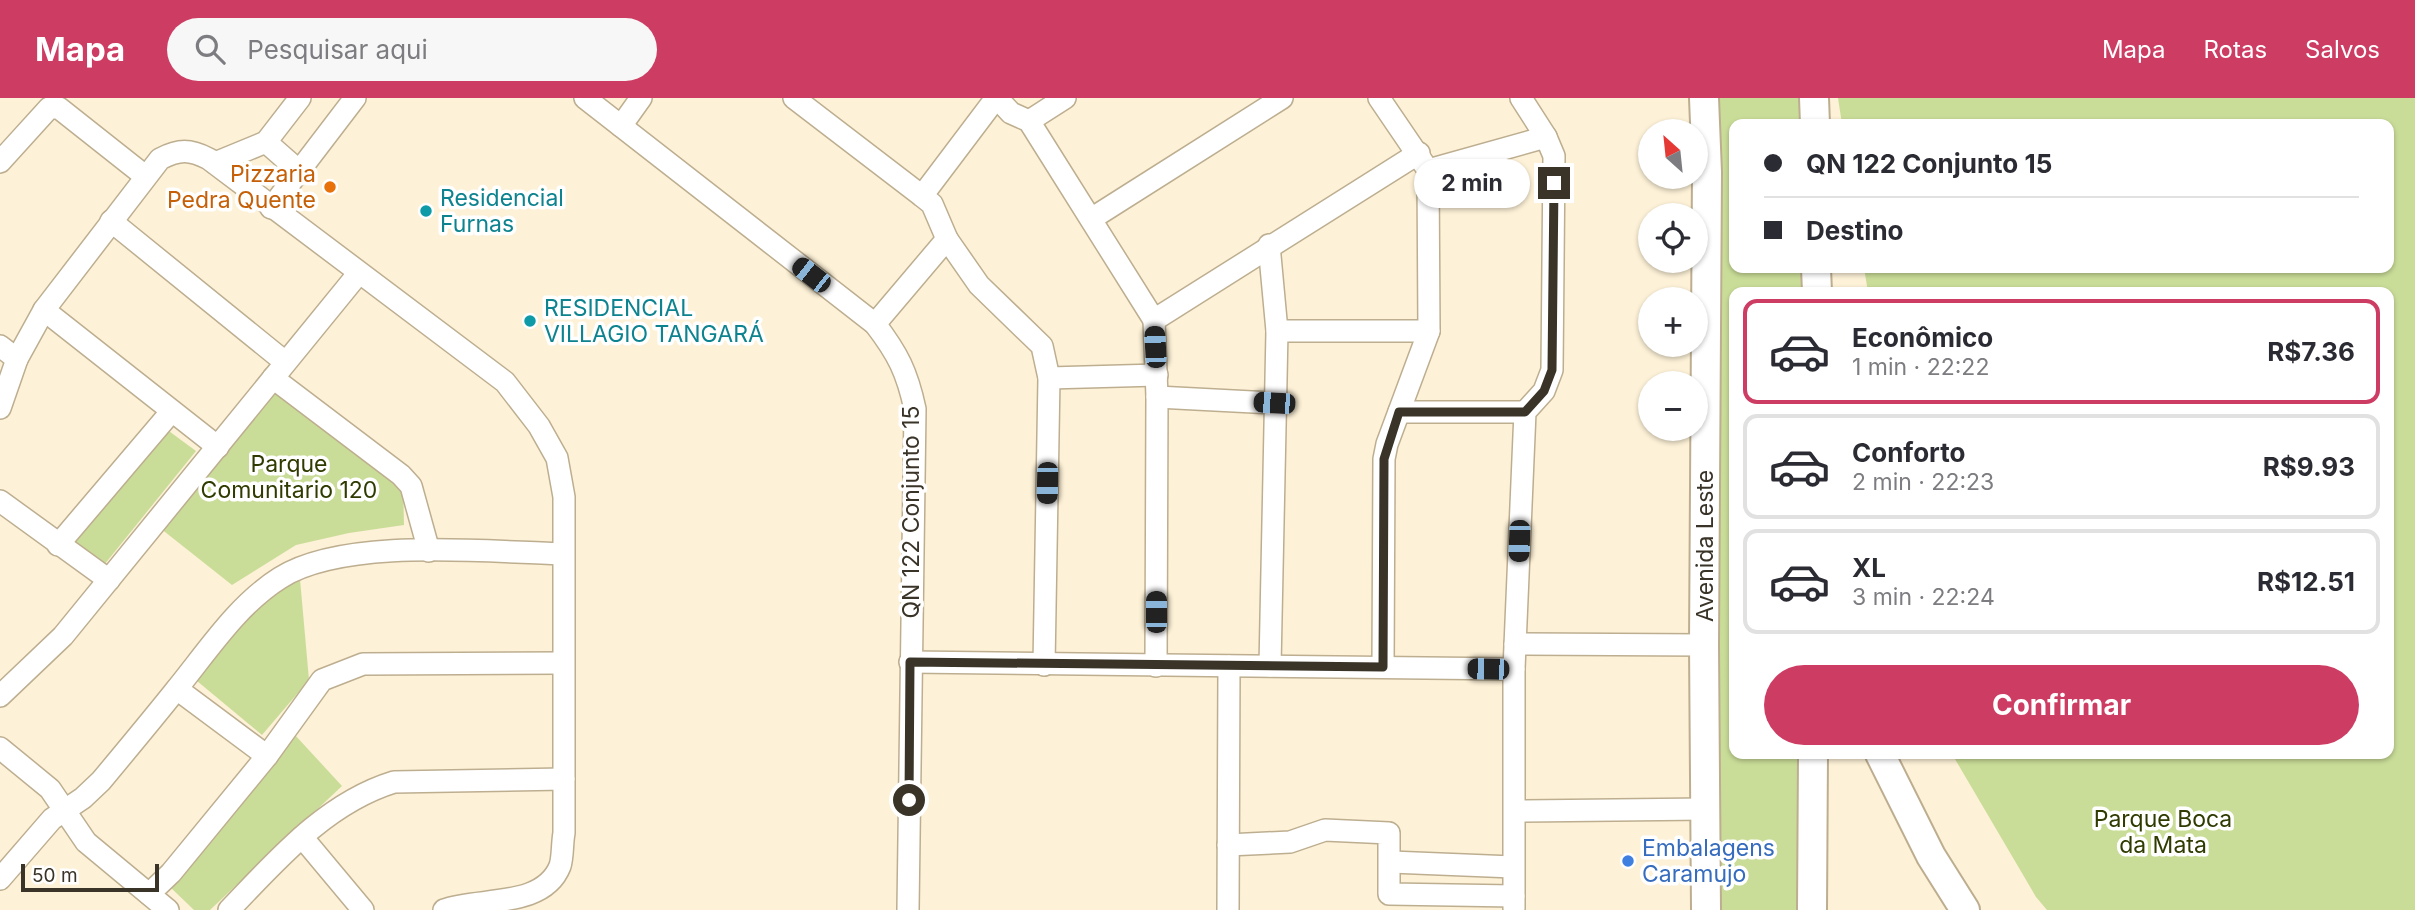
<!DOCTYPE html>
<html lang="pt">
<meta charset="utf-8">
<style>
body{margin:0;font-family:Inter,sans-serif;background:#f7f7f7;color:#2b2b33;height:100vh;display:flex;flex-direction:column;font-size:26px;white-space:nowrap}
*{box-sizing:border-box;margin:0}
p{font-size:23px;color:#7c7c81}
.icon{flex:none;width:38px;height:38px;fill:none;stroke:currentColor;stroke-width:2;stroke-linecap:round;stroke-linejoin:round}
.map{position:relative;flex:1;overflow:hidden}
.panel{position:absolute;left:1729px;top:189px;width:665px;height:472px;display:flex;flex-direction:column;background:#fff;border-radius:14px;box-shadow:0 2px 5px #0004}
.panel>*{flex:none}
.hud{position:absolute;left:1729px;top:21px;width:665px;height:154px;border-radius:14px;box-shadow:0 2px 5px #0004;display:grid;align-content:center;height:154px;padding:0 35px;background:#fff}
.needle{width:46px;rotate:333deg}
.tools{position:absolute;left:1638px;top:21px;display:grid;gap:14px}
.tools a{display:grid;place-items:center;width:70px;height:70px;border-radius:50%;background:#fff;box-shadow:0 2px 5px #0004;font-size:35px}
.scale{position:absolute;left:21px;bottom:18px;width:138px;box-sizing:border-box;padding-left:7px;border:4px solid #3a3428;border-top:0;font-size:19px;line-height:24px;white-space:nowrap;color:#3a3428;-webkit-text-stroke:5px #fff;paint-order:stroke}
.end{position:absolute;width:32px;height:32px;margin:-16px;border:9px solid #3a3428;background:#fff;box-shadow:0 0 0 4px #fff}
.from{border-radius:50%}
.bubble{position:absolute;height:49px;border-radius:24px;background:#fff;box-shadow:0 2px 5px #0004;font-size:23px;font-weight:700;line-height:49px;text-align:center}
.car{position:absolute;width:21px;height:42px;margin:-21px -10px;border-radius:9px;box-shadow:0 0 5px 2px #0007;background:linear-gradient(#222 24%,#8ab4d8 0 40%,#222 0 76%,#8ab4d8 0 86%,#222 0)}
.hud b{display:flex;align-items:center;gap:24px;height:66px;font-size:26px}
.hud b+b{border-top:2px solid #e1e1e2}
.hud i{width:18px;height:18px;background:#2b2b33}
ul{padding:12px 0 0;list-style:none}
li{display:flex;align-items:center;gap:21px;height:105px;margin:0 14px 10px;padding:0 21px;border:4px solid #e1e1e2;border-radius:14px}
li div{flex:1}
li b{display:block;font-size:26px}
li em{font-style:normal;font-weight:700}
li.active{border-color:#cd3d63}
li>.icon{width:63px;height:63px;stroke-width:1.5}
.cta{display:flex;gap:14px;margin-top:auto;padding:14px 35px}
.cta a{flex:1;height:80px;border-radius:42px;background:#cd3d63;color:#fff;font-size:28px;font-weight:700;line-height:80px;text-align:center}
header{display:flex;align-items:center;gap:42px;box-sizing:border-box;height:98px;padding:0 35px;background:#cd3d63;color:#fff}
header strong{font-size:33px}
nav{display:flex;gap:38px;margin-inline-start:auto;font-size:24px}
.search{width:490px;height:63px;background:#f7f7f7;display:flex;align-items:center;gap:18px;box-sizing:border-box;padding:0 24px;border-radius:38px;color:#7c7c81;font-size:26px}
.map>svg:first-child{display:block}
.green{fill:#cadd98}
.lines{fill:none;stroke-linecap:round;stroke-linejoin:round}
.minor-casing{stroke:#bdae90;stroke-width:24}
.major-casing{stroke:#bdae90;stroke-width:32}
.minor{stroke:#fff;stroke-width:21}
.major{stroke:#fff;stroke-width:28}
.route{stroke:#3a3428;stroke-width:9}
.food-dot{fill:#e8710a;stroke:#fff;stroke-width:2.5}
.culture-dot{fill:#0f9aa8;stroke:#fff;stroke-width:2.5}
.shop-dot{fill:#3f7fe0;stroke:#fff;stroke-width:2.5}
.labels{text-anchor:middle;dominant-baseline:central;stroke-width:7;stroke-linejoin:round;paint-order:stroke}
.food-label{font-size:23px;fill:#c56008;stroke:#fff;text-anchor:end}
.culture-label{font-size:23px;fill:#0d838f;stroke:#fff;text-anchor:start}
.park-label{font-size:23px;fill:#2f3b00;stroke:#fff}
.street-label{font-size:23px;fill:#3a3428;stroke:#fff}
.shop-label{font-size:23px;fill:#366cbe;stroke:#fff;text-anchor:start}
</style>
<header>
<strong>Mapa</strong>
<div class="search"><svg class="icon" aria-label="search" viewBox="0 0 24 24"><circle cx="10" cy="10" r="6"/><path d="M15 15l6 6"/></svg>Pesquisar aqui</div>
<nav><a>Mapa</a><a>Rotas</a><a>Salvos</a></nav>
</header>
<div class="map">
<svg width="2415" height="812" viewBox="0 0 2415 812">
<rect width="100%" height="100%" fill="#fdf1d7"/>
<g class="green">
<path d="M1704,0H1812L1813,26H1734V170H1812L1811,194H1734V656H1806L1804,812H1704Z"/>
<path d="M1838,0H2415V812H2047L2036,799L1952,656H2389V194H1868L1864,170H2389V26H1842Z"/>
<path d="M277,285L403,385L404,427L349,435L296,447L232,487L160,430Z"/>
<path d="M162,328L196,353L104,467L67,436Z"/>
<path d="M300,481L309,582L262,637L191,578C224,540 254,502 300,481Z"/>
<path d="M295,637L342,688L210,812H194L169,788Z"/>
</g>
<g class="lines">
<g class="minor-casing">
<g id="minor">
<path d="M585,0L875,226C898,256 907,274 915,311L908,812"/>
<path d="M794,0L922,98"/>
<path d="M1379,0L1428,72L1546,39"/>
<path d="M998,1L1011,15L1029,23L1154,222"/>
<path d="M1029,23L1065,0"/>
<path d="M621,28L641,0"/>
<path d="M266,44L299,73"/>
<path d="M0,64L49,10H59L145,78"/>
<path d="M215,65L266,44L300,0"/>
<path d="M271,110L355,0"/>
<path d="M1091,121L1282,0"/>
<path d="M111,123L285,264"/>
<path d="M947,141L979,187L1042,248L1049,280L1044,567"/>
<path d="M1269,147L1277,233L1270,568"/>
<path d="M44,212L218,349"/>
<path d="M875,226L947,141L932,106L922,98L996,0"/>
<path d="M1277,233H1429"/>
<path d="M0,248L17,261"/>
<path d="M273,280L401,377L411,388L429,453"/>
<path d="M1049,280L1157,277"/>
<path d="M1157,299L1274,305"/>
<path d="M0,310L17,261L44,212L160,61C179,51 190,51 209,61L505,284L539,328L557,360L564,399V735C562,745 563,759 560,768C543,811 478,799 444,812"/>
<path d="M1399,314H1525"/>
<path d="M0,403L109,482"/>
<path d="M58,447L171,314"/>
<path d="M1515,546L1704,547"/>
<path d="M910,564L1514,571L1525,314L1544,293L1552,272L1554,58L1546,39L1521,0"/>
<path d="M1156,568L1157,299L1154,222L1419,55"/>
<path d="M1383,569L1384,361L1387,346L1429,233L1428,72"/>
<path d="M1514,571V810"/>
<path d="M177,591L267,658"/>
<path d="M0,598L63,538L358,176"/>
<path d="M0,650L50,691L86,744L168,812"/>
<path d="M1516,713L1706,711"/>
<path d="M302,739L363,812"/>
<path d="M1228,747L1290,744L1325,732L1389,735V796L1514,798"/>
<path d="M1391,764L1513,769"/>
<path d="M0,781L52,721L83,700L101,683C126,653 151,623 175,593C207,554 237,507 280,480C345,439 487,454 563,456"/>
<path d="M149,796L171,775L267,658L322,582L363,566L562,565"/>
<path d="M229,812C278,761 326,705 394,684L564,681"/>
<path d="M1228,812L1229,568"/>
</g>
</g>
<g class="major-casing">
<g id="major">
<path d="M1704,0L1707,74L1704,547L1706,812"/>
<path d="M1814,0L1815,26"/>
<path d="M1816,170L1817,194"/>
<path d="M1880,656L1931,758L1965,812"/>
<path d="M1812,812L1813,656"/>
</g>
</g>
<use href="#minor" class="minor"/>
<use href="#major" class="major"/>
</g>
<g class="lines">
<path class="route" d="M909,702L910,564L1383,569L1384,361L1399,314H1525L1544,293L1552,272L1554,85"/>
</g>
<circle class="food-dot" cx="330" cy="89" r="7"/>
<g class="culture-dot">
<circle cx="426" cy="113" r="7"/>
<circle cx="530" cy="223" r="7"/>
</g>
<circle class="shop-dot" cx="1628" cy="763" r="7"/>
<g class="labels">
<g class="food-label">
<text x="316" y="76">Pizzaria<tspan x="316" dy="26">Pedra Quente</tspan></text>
</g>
<g class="culture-label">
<text x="440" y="100">Residencial<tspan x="440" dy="26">Furnas</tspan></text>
<text x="544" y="210">RESIDENCIAL<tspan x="544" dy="26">VILLAGIO TANGARÁ</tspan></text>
</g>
<g class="park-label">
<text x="289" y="366">Parque<tspan x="289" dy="26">Comunitario 120</tspan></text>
<text x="2163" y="721">Parque Boca<tspan x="2163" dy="26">da Mata</tspan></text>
</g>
<g class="street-label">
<text transform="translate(911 414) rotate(-90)">QN 122 Conjunto 15</text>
<text transform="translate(1705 448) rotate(-90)">Avenida Leste</text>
</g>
<g class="shop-label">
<text x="1642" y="750">Embalagens<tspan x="1642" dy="26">Caramujo</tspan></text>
</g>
</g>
</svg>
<div class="tools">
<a><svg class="needle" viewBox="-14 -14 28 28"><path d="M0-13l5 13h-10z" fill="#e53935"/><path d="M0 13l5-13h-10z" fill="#7c7c81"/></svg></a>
<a><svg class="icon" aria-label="locate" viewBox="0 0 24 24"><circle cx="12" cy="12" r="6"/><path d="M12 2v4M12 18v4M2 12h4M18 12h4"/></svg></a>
<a>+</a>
<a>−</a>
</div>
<div class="scale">50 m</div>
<i class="end from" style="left:909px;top:702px"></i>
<i class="end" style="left:1554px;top:85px"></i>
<div class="bubble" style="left:1414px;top:61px;width:116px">2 min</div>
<i class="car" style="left:811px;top:177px;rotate:308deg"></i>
<i class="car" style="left:1155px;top:249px;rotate:357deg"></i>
<i class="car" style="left:1274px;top:305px;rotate:273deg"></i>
<i class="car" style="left:1047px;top:385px;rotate:181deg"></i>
<i class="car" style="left:1519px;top:443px;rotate:182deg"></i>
<i class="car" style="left:1156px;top:514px;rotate:0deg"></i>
<i class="car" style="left:1488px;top:571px;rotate:271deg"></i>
<div class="hud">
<b><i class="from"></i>QN 122 Conjunto 15</b>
<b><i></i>Destino</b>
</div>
<section class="panel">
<ul>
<li class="active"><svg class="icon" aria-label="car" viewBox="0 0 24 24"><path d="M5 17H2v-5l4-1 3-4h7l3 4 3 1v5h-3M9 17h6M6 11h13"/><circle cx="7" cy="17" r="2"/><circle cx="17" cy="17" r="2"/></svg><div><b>Econômico</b><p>1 min · 22:22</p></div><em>R$7.36</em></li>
<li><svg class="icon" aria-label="car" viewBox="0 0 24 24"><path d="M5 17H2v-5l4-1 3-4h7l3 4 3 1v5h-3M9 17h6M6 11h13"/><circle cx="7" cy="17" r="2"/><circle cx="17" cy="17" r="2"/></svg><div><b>Conforto</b><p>2 min · 22:23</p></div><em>R$9.93</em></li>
<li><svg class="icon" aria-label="car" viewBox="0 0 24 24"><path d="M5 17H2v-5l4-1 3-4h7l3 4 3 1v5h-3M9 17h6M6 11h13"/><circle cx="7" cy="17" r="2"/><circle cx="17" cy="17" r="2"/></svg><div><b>XL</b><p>3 min · 22:24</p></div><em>R$12.51</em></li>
</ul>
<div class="cta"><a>Confirmar</a></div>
</section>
</div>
